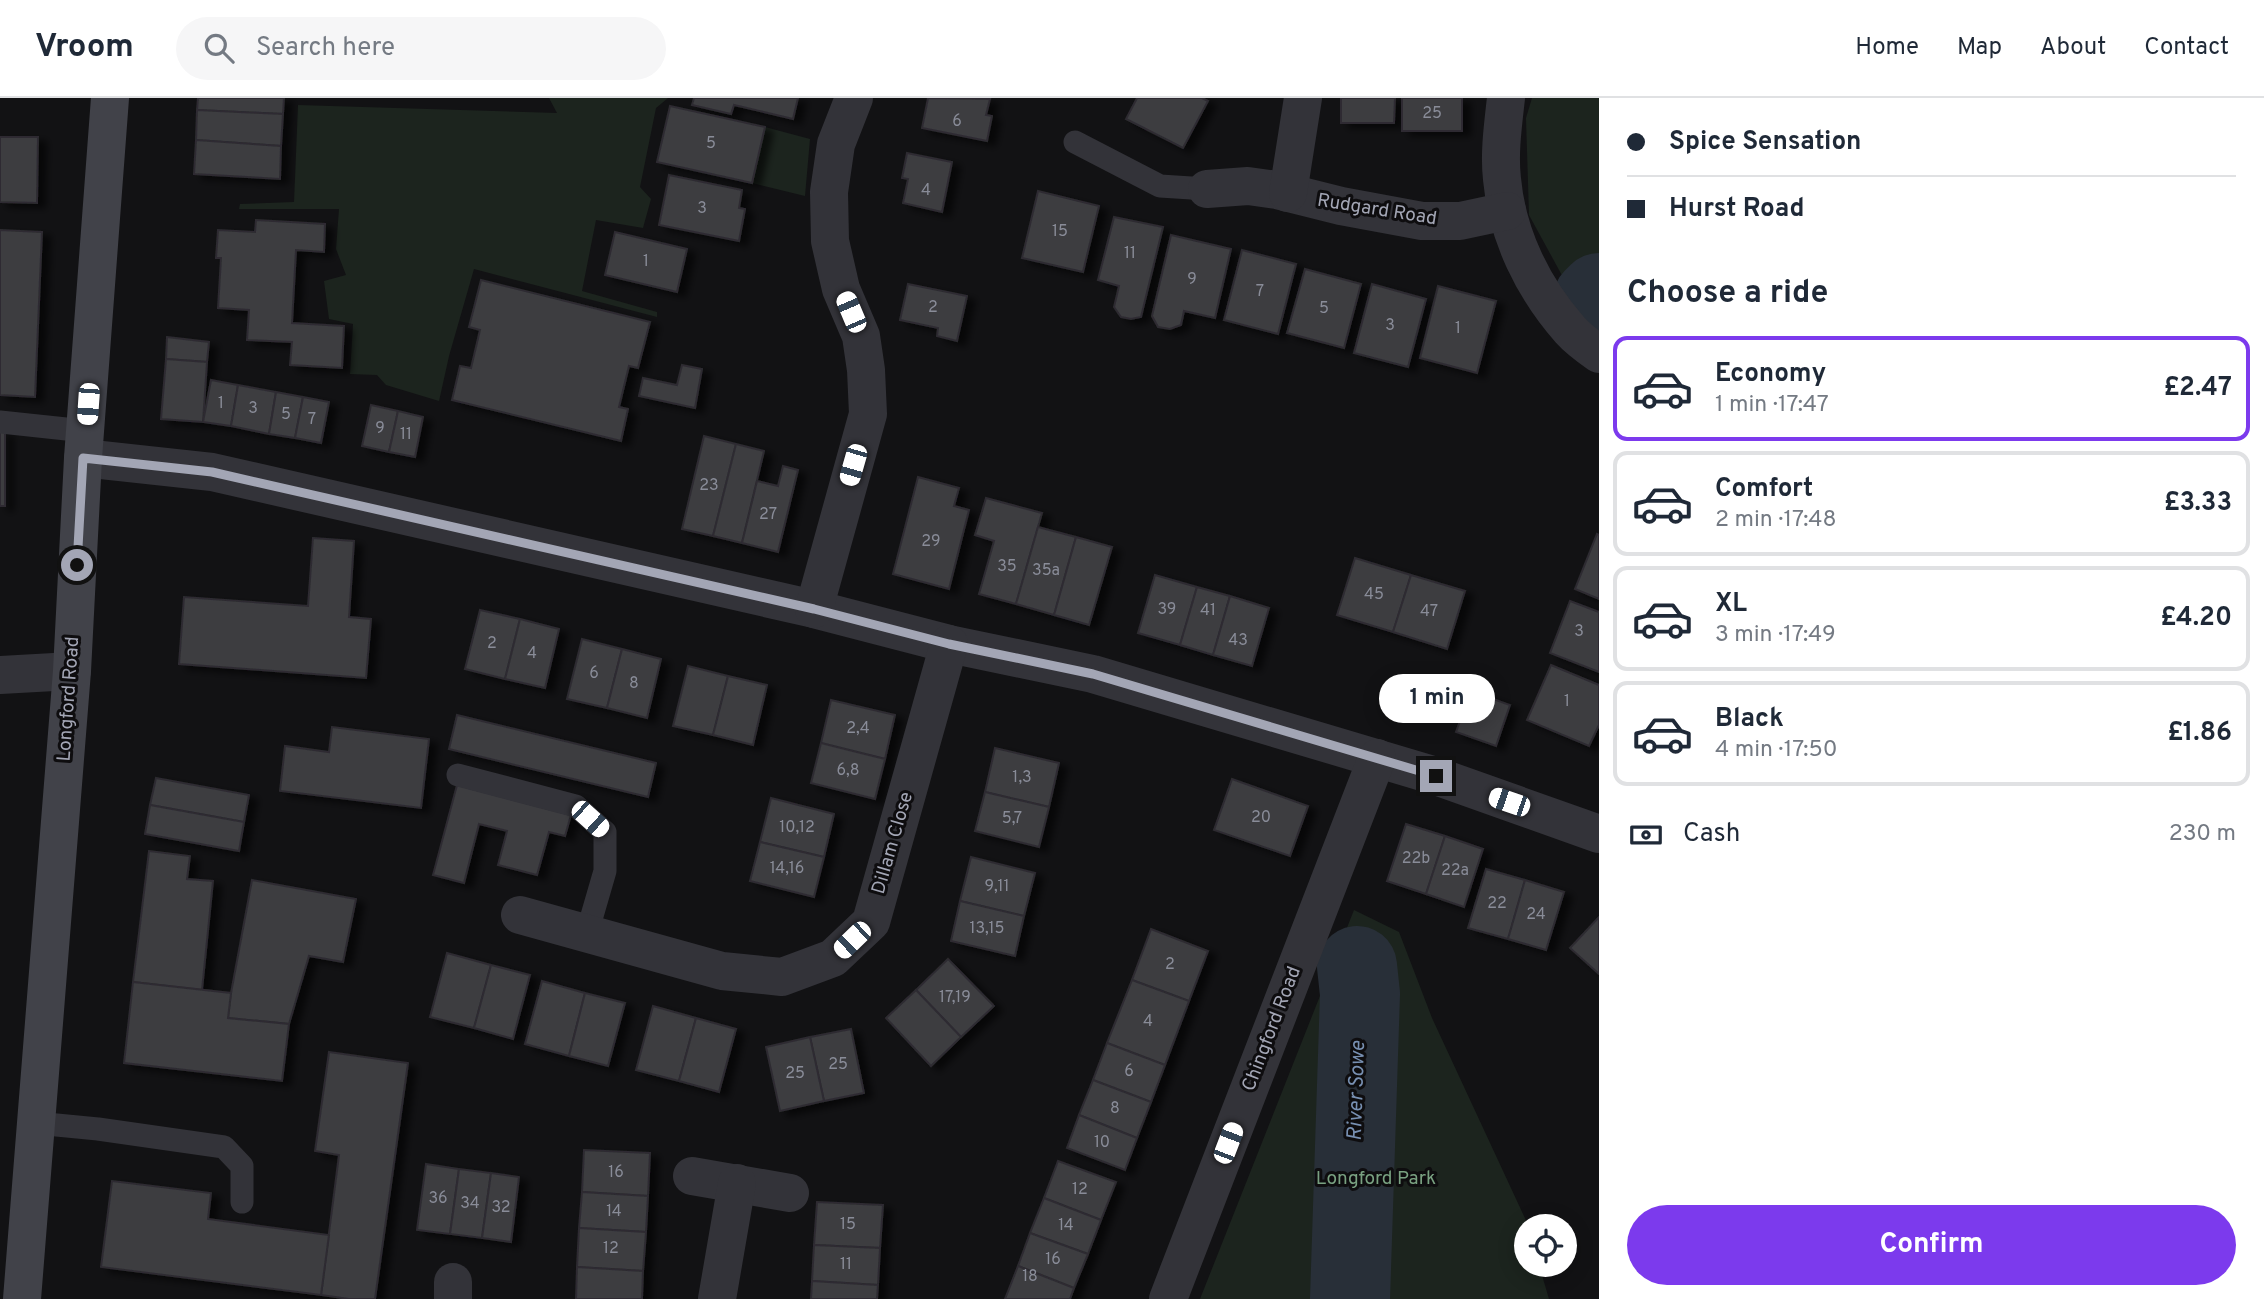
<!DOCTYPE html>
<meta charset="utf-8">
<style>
body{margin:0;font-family:Overpass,sans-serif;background:#f6f6f7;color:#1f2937;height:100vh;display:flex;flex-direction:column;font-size:26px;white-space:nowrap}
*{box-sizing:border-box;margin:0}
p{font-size:23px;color:#747a83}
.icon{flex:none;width:38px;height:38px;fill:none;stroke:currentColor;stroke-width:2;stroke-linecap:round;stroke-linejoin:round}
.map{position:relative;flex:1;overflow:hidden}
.panel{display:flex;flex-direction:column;background:#fff;width:665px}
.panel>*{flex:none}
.banner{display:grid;align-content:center;height:154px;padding:0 28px;background:#fff}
.buttons{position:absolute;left:1514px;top:1116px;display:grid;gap:14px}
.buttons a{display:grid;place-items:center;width:63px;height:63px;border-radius:50%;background:#fff;box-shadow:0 4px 18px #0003;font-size:35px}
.end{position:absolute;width:32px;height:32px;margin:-16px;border:9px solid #a3a6b5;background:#111;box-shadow:0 0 0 4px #111}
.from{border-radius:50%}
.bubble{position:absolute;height:49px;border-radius:24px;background:#fff;box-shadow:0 4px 18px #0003;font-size:23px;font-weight:700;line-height:49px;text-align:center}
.car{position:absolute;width:21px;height:42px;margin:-21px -10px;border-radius:9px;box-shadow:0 0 5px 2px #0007;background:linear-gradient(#fff 24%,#345 0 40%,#fff 0 76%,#345 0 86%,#fff 0)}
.banner b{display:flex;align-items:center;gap:24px;height:66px;font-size:26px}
.banner b+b{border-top:2px solid #e0e1e3}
.banner i{width:18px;height:18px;background:#1f2937}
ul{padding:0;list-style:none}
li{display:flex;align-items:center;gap:21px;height:105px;margin:0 14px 10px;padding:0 14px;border:4px solid #e0e1e3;border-radius:14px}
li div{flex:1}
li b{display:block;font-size:26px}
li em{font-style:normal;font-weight:700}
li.selected{border-color:#7c3aed}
li>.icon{width:63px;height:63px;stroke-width:1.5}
h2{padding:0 28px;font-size:32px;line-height:84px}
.pay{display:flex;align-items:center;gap:18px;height:77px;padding:0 28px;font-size:26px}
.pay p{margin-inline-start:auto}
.primary-button{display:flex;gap:14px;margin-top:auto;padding:14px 28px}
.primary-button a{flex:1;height:80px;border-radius:42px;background:#7c3aed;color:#fff;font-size:28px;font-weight:700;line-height:80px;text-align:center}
header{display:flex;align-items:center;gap:42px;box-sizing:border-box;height:98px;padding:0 35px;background:#fff;border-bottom:2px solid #e0e1e3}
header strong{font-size:33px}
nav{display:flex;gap:38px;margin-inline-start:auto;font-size:24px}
.search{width:490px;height:63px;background:#f6f6f7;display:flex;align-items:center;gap:18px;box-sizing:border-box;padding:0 24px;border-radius:38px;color:#747a83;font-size:26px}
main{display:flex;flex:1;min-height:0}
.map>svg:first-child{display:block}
.green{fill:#1c241e}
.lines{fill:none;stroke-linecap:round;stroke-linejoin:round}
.river{stroke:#282f38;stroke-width:80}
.building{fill:#3c3c41;stroke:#2d2c30;stroke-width:2;filter:url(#shadow)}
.service{stroke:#333339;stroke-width:23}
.minor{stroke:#333339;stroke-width:38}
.secondary{stroke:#414249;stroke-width:38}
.route{stroke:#a3a6b5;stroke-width:9}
.labels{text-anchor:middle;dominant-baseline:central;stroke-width:6;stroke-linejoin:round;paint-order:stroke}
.number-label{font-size:16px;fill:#898c98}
.street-label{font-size:19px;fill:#a3a6b5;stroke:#0e0d0f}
.park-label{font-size:19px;fill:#79a181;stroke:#0e0d0f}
.water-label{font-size:21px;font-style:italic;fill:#7890b2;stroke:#0e0d0f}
</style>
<header>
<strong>Vroom</strong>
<div class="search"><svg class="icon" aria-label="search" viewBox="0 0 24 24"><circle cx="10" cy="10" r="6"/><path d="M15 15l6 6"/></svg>Search here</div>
<nav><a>Home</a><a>Map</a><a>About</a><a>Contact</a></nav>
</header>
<main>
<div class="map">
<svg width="1599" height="1201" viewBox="0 0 1599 1201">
<defs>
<filter id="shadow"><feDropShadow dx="8" dy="4.5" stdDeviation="3.5" flood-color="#0009"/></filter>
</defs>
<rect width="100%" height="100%" fill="#121214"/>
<g class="green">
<path d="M549,0H668L656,10L640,89L651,101L643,130L596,122L582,193L657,214V219L474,171L449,258L439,303L386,287L377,277L350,276L353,226L329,221L324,183L346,177L336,151L339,111H239L240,106L294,104L298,7L557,15Z"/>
<path d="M1532,0H1599V218L1570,192L1529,117L1526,20Z"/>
<path d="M765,29L810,41L805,98L752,85Z"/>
<path d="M1354,812L1399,834L1432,920L1529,1129H1526V1167H1539L1549,1201H1200Z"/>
</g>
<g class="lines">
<g class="river">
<path d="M1593,201L1599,195"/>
<path d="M1350,1201L1360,896L1357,868"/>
</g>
</g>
<g class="building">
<path d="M198,0H284L283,16L197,12Z"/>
<path d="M694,0H798L793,21L734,7L731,16L692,7Z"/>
<path d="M928,0L990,1L986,17L992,18L987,43L922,30Z"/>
<path d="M1137,0H1202L1208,3L1183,50L1126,21Z"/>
<path d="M1341,0H1395L1394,25H1341Z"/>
<rect x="1402" y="0" width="60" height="33"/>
<path d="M670,8L765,29L752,85L657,64Z"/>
<path d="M197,12L283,16L281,48L196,42Z"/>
<path d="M0,39H38L37,105L0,104Z"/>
<path d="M196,42L281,48L280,81L194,76Z"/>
<path d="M907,55L952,64L942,114L903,105L908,81L902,80Z"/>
<path d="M669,77L742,92L739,110L745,111L739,143L659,127Z"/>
<path d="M1038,93L1099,108L1083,174L1022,160Z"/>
<path d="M1114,119L1163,129L1141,219L1131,221L1121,219L1114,209L1119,188L1098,182Z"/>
<path d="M256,122L325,126L324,154L296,152L292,225L344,228L342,270L290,267L292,244L247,242L249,212L218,210L221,160H216L218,132L255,134Z"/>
<path d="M0,132L42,134L35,299L0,297Z"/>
<path d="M615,134L687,151L677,194L605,177Z"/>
<path d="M1171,137L1231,151L1215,220L1184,213L1181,227L1170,231L1158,229L1152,218Z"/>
<path d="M1242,152L1296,166L1278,236L1224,222Z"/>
<path d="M1305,171L1361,186L1344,250L1287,235Z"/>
<path d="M481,182L650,224L638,270L629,268L619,309L628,311L621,343L452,302L460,268L471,270L480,232L469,229Z"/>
<path d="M908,186L967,198L957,243L937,238L938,230L900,222Z"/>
<path d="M1372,186L1426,201L1408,269L1354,255Z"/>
<path d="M1438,188L1496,203L1477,275L1420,260Z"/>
<path d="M167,239L209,244L207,264L166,261Z"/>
<path d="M166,261L207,264L203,324L161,321Z"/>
<path d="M682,267L702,271L695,310L639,298L643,280L677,287Z"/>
<path d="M211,282L238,287L231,328L203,324Z"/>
<path d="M238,287L276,294L269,336L231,328Z"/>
<path d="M276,294L303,299L295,340L269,336Z"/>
<path d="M303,299L329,304L321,345L295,340Z"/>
<path d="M371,307L398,313L389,354L362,348Z"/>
<path d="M398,313L423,319L415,359L389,354Z"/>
<rect x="0" y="334" width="5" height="74"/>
<path d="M704,338L736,346L713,438L682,431Z"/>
<path d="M736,346L764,353L742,445L713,438Z"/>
<path d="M783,368L798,372L778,454L742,445L757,383L778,388Z"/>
<path d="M918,379L959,390L954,408L969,412L949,491L893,476Z"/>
<path d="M986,400L1042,415L1016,506L979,496L994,443L975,437Z"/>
<path d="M1038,429L1076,439L1054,517L1016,506Z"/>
<path d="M1597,436L1599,437V501L1575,491Z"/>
<path d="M1076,439L1112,449L1089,527L1054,517Z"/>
<path d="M313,440L354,443L349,519L371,521L366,580L179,566L184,499L308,508Z"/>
<path d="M1355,460L1411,477L1393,534L1337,517Z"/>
<path d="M1155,477L1197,489L1180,547L1138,535Z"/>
<path d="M1411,477L1465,493L1447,551L1393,534Z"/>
<path d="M1197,489L1230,498L1213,557L1180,547Z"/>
<path d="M1230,498L1269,510L1252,568L1213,557Z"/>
<path d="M1570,503L1599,514V574L1550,555Z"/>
<path d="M480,512L520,521L505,581L465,571Z"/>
<path d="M520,521L559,531L545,590L505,581Z"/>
<path d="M582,541L622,551L607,610L567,601Z"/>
<path d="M622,551L661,561L647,620L607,610Z"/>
<path d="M1551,567L1599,587V627L1589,648L1527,622Z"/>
<path d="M688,568L728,578L713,637L673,628Z"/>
<path d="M728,578L767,587L753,647L713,637Z"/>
<path d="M1471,593L1510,607L1496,648L1456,634Z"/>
<path d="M831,602L895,617L885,661L821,645Z"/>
<path d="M457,617L656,665L648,699L449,651Z"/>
<path d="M332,629L429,641L421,710L280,693L285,648L329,654Z"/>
<path d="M821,645L885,661L875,701L811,685Z"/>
<path d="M995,650L1059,665L1049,709L985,694Z"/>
<path d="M156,680L249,697L244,724L150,707Z"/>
<path d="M1232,681L1308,708L1290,758L1214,732Z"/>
<path d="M457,687L571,717L565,738L549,734L537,777L498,767L507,733L479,726L464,785L433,777Z"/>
<path d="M985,694L1049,709L1039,749L975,733Z"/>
<path d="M771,700L834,716L824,759L760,744Z"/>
<path d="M150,707L244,724L239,753L145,736Z"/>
<path d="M1406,726L1445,738L1426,796L1387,783Z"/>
<path d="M1445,738L1483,751L1464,809L1426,796Z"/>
<path d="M760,744L824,759L814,799L750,783Z"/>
<path d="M149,753L190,758L187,781L213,783L202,892L133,884Z"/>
<path d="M971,759L1035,775L1024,818L960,803Z"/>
<path d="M1486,771L1525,782L1508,841L1468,830Z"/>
<path d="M252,782L356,801L343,864L309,858L289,926L228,920L231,895Z"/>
<path d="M1525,782L1564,794L1546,852L1508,841Z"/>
<path d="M960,803L1024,818L1015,858L951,843Z"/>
<path d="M1599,819V876L1570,850Z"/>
<path d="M1151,831L1208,853L1189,903L1132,882Z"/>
<path d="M447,855L491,867L474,930L430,919Z"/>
<path d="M948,861L994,908L961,939L916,892Z"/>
<path d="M491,867L530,877L513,941L474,930Z"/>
<path d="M1132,882L1189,903L1165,967L1107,945Z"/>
<path d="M542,883L585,895L569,958L525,946Z"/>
<path d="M133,884L231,895L228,920L289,926L282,983L124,965Z"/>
<path d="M916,892L961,939L931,968L886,920Z"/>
<path d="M585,895L625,905L608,968L569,958Z"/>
<path d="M653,908L696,920L679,983L636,972Z"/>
<path d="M696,920L736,931L719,994L679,983Z"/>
<path d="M851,931L864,995L824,1003L810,939Z"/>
<path d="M810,939L824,1003L780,1013L766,949Z"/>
<path d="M1107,945L1165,967L1151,1004L1093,982Z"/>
<path d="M329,954L408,965L375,1201H349L321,1197L339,1057L315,1053Z"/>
<path d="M1093,982L1151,1004L1137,1040L1079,1017Z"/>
<path d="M1079,1017L1137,1040L1125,1072L1067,1050Z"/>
<path d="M584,1052L650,1055L648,1098L582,1094Z"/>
<path d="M1058,1063L1116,1084L1101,1122L1044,1100Z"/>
<path d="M426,1066L459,1071L450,1136L417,1132Z"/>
<path d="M459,1071L491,1075L482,1140L450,1136Z"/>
<path d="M491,1075L519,1079L511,1144L482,1140Z"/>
<path d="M112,1083L211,1095L208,1121L329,1137L321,1197L101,1169Z"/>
<path d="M582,1094L648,1098L646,1134L579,1130Z"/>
<path d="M1044,1100L1101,1122L1088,1156L1030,1135Z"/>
<path d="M817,1104L883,1107L880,1150L814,1147Z"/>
<path d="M579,1130L646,1134L643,1173L577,1169Z"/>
<path d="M1030,1135L1088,1156L1074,1190L1018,1168Z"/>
<path d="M814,1147L880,1150L878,1187L812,1183Z"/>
<path d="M1018,1168L1074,1190L1070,1201H1005Z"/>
<path d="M577,1169L643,1173L642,1201H576Z"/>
<path d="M812,1183L878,1187L877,1201H811Z"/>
</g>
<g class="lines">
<g class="service">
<path d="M1075,44L1160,88L1207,91"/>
<path d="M0,324L85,333"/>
<path d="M458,677L576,708L605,734V773L587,835"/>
<path d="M36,1025L98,1031L224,1049L242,1068V1104"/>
</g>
<g class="minor">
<path d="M1506,0C1503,27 1499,55 1502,81C1507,137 1533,190 1570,232C1578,241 1589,249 1599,256"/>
<path d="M1207,91L1248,88L1277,92L1341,108L1422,123H1460L1507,113"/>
<path d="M1288,95L1303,0"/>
<path d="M83,360L212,374L814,511L949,546L1093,576L1436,678L1599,736"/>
<path d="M814,511L868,316L866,272L861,238L841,191L830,143L829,94L836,46L854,0"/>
<path d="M0,577L72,573"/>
<path d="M520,817L722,873L782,879L833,860L871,824L949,546"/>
<path d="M692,1078L790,1095"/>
<path d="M453,1201V1184"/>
<path d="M717,1201L737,1085"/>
<path d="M1168,1201L1377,660"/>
</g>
<path class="secondary" d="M22,1201L72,573L83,360L110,0"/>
</g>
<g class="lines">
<path class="route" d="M77,467L83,360L212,374L814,511L949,546L1093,576L1436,678"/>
</g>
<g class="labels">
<g class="number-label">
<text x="1432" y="16">25</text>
<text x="957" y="24">6</text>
<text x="711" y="46">5</text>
<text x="926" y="93">4</text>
<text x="702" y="111">3</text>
<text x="1060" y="134">15</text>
<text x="1130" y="156">11</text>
<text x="646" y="164">1</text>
<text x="1192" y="182">9</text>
<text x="1260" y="194">7</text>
<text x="933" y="210">2</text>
<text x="1324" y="211">5</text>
<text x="1390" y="228">3</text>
<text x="1458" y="231">1</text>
<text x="221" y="306">1</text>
<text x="253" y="311">3</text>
<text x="286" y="317">5</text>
<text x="312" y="322">7</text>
<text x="380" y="331">9</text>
<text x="406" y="337">11</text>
<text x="709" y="388">23</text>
<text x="768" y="417">27</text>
<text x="931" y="444">29</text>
<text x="1007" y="469">35</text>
<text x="1046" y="473">35a</text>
<text x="1374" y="497">45</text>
<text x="1167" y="512">39</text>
<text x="1208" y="513">41</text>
<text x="1429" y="514">47</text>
<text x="1579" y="534">3</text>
<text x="1238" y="543">43</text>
<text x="492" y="546">2</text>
<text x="532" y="556">4</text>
<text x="594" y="576">6</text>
<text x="634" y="586">8</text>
<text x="1567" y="604">1</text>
<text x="858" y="631">2,4</text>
<text x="848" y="673">6,8</text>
<text x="1022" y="680">1,3</text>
<text x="1261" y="720">20</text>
<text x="1012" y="721">5,7</text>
<text x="797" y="730">10,12</text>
<text x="1416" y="761">22b</text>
<text x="787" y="771">14,16</text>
<text x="1455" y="773">22a</text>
<text x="997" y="789">9,11</text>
<text x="1497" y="806">22</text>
<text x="1536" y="817">24</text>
<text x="987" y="831">13,15</text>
<text x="1170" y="867">2</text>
<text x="955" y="900">17,19</text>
<text x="1148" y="924">4</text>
<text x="838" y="967">25</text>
<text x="1129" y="974">6</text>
<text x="795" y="976">25</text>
<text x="1115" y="1011">8</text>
<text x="1102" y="1045">10</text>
<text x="616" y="1075">16</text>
<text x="1080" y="1092">12</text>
<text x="438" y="1101">36</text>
<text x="470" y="1106">34</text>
<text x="501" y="1110">32</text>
<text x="614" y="1114">14</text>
<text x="848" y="1127">15</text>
<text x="1066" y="1128">14</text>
<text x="611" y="1151">12</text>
<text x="1053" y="1162">16</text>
<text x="846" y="1167">11</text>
<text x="1030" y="1179">18</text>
</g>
<g class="street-label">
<text transform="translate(1377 112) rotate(9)">Rudgard Road</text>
<text transform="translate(69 601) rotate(-86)">Longford Road</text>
<text transform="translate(893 745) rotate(-74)">Dillam Close</text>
<text transform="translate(1272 931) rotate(-69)">Chingford Road</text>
</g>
<g class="park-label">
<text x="1376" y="1081">Longford Park</text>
</g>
<g class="water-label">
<text transform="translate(1357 993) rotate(-88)">River Sowe</text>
</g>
</g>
</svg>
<div class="buttons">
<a><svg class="icon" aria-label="locate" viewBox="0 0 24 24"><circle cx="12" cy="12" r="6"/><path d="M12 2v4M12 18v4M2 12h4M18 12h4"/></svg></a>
</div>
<i class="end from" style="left:77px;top:467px"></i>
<i class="end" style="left:1436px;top:678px"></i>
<div class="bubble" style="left:1379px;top:576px;width:116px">1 min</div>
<i class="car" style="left:851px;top:214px;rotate:337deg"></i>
<i class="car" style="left:88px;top:306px;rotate:184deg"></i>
<i class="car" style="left:853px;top:367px;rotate:196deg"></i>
<i class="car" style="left:1509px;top:704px;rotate:289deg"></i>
<i class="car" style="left:590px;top:721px;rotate:132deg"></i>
<i class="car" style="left:852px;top:842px;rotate:226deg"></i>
<i class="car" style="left:1228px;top:1045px;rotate:21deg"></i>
</div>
<section class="panel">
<div class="banner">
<b><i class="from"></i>Spice Sensation</b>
<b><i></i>Hurst Road</b>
</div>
<h2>Choose a ride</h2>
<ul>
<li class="selected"><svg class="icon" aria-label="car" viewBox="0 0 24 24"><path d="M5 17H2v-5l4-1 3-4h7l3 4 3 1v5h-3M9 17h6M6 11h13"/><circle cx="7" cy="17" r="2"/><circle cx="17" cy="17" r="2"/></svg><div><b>Economy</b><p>1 min · 17:47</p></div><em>£2.47</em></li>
<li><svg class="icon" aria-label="car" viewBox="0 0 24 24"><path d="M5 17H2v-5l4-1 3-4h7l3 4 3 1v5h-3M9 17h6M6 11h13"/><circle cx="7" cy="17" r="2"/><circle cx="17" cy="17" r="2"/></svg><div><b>Comfort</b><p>2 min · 17:48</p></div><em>£3.33</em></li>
<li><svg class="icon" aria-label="car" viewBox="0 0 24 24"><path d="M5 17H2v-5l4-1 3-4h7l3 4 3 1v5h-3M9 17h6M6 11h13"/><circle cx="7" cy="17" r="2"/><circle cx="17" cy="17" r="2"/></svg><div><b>XL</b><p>3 min · 17:49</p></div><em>£4.20</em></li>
<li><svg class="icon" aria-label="car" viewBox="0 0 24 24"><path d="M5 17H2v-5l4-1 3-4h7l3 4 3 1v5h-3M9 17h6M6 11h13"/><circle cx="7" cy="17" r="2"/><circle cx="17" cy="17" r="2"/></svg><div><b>Black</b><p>4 min · 17:50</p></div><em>£1.86</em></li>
</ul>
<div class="pay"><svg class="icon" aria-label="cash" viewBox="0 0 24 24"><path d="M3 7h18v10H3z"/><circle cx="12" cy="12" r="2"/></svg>Cash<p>230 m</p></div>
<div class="primary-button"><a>Confirm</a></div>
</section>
</main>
